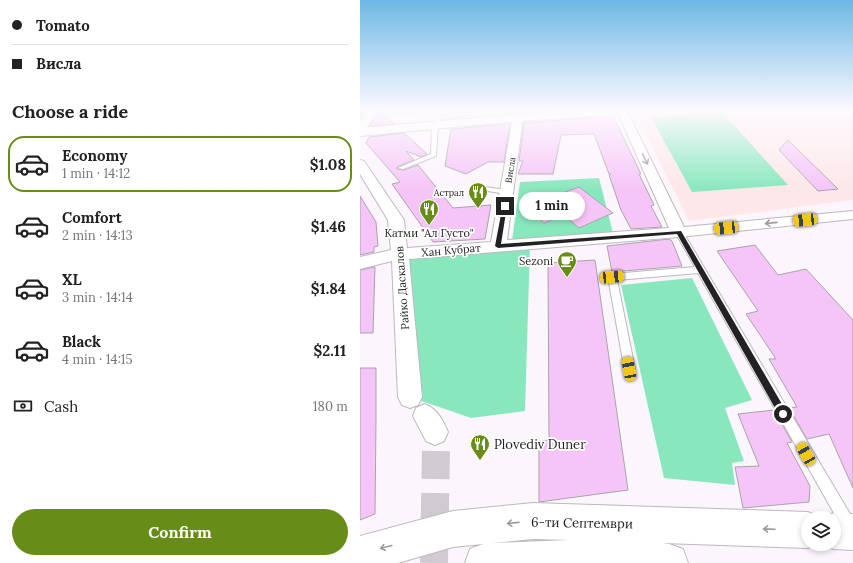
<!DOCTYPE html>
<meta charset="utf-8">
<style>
body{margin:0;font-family:Lora,serif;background:#f6f6f6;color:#222;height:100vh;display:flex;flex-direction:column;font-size:15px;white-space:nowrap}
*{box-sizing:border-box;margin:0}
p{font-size:13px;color:#767676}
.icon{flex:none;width:22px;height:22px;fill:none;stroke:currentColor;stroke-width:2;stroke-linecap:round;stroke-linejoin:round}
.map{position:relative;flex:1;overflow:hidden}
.panel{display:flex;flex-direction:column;background:#fff;width:360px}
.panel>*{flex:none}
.banner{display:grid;align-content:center;height:88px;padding:0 12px;background:#fff}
.buttons{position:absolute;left:441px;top:511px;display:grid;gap:8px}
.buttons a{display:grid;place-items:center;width:40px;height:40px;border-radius:50%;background:#fff;box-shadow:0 2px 6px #0003;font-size:20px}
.end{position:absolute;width:18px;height:18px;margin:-9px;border:5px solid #242124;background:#fff;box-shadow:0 0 0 2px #fff}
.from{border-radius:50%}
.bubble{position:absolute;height:28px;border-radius:14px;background:#fff;box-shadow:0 2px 6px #0003;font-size:13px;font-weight:800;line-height:28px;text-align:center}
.car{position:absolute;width:12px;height:24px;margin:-12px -6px;border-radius:5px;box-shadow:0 0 3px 1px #0007;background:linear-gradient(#f5c518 24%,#345 0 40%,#f5c518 0 76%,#345 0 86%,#f5c518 0)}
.banner b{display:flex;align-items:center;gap:14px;height:38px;font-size:15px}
.banner b+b{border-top:1px solid #e0e0e0}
.banner i{width:10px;height:10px;background:#222}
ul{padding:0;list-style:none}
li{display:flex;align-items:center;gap:12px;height:56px;margin:0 8px 6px;padding:0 4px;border:2px solid transparent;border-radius:16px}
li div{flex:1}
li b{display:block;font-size:15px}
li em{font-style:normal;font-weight:800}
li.current{border-color:#678d17}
li>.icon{width:36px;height:36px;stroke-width:1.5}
h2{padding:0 12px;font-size:18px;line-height:48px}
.pay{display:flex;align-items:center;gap:10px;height:44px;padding:0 12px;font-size:15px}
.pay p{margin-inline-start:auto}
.action{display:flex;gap:8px;margin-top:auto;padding:8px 12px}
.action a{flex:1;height:46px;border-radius:24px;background:#678d17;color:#fff;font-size:16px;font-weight:800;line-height:46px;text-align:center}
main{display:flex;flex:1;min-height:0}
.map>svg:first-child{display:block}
.education{fill:#fde7e9}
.green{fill:#89e7be}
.building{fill:#f5c5f8;stroke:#a9a3a9}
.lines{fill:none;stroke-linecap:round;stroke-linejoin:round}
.street-tunnel{stroke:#d0cbd1;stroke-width:28;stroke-dasharray:28 14;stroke-linecap:butt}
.lane-casing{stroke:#beb8be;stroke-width:2}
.street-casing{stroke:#beb8be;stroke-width:2}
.secondary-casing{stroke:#beb8be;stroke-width:2}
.lane{fill:#fff;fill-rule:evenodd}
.street{fill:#fff;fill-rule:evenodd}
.secondary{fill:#fff;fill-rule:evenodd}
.oneway{stroke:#9c9b9c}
.route{fill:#242124}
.labels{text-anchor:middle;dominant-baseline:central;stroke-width:3.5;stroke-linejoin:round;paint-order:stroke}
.far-street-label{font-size:9px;fill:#242124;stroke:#fff}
.far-poi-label{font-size:9px;fill:#242124;stroke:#fff;text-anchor:end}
.poi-label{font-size:11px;fill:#242124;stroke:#fff}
.street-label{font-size:11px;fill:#242124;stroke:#fff}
.near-poi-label{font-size:13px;fill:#242124;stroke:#fff;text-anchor:start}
.near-street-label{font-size:13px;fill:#242124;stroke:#fff}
</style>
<main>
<section class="panel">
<div class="banner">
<b><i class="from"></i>Tomato</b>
<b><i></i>Висла</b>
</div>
<h2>Choose a ride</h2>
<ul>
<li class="current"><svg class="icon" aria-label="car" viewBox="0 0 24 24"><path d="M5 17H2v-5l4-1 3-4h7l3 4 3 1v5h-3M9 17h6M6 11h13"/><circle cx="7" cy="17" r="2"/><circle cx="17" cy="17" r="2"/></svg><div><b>Economy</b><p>1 min · 14:12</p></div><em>$1.08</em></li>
<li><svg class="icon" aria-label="car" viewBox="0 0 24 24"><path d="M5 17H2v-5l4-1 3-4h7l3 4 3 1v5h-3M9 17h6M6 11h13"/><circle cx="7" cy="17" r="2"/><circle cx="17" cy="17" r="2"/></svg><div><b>Comfort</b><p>2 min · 14:13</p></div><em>$1.46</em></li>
<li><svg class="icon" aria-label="car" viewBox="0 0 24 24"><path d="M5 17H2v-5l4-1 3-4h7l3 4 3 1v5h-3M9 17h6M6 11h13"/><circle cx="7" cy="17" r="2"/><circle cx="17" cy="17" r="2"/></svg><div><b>XL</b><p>3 min · 14:14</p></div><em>$1.84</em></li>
<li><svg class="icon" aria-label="car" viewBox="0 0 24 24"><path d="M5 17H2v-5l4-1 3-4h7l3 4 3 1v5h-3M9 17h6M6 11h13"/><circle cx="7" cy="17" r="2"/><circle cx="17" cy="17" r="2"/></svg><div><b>Black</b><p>4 min · 14:15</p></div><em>$2.11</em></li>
</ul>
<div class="pay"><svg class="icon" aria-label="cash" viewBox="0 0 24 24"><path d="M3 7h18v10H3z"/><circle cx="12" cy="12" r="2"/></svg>Cash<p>180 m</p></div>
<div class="action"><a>Confirm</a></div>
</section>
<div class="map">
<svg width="493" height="563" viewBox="0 0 493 563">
<rect width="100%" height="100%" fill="#fbf5fc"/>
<path class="education" d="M315,111H493V200L329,221L276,114Z"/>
<g class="green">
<path d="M0,111H90L0,118Z"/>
<path d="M363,113L428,185L332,192L291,117Z"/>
<path d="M239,178L253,233L152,241L160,182Z"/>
<path d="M170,244L165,411L111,418L50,397L40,254Z"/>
<path d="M332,278L392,400L365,408L384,461L372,463L375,485L304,478L261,285Z"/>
</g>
<g class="building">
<path d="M18,111H23L20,118L27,117L34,124L10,126Z"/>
<path d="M253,116L281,174H279L294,205L291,206L302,227L271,229L261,210L249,175L251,174H249L234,134L201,135L193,174H158L163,161H159L164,123Z"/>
<path d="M150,124L144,162H128L106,174L85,166L91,129Z"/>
<path d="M44,133L67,154L61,157L46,151L54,160L37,167V169L44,170L58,165L93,208L131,205L125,239L73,242L32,184L40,182L6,143L9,137Z"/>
<path d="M428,140L478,189L458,191L419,150Z"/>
<path d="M219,187L253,213L219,228L204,215L184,223L167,206Z"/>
<path d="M0,196L16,222L18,246L14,247V252L0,255Z"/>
<path d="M309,239L312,241L322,266L252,272L247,246Z"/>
<path d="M395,245L418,275L446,269L493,320V488L469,434L447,439L429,408L437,407L409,359H416L386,314L398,311L357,251Z"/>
<path d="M235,260L268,490L179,502V441L189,440L188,263Z"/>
<path d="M15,267L13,333H0V270Z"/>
<path d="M0,368H16V419L15,514L0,520Z"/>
<path d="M414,410L432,442L427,443L450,486L449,502L383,508L375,467L399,466L378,414Z"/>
</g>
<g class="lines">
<path class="street-tunnel" d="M74,563L76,448"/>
<g class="lane-casing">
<g id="lane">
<path d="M128,111L134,112L132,113L81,118L78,125L76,156L43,169L38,168L71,154L72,125L77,116Z"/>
<path d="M117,186L147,190L150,192L147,194L115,189V187Z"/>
<path d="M316,230H322L323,232L493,519V541L488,538L338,273L257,280L275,369L273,372L269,374L265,372L248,277L252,274L335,267L315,232Z"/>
</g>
</g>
<g class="street-casing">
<g id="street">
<path d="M7,111H17L4,133L0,134V122Z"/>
<path d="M257,111H267L324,227L493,211V219L319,237L49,259L62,397L58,405L50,408L42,405L38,397L32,261L0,269V257L31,250L28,220L0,174V160L4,161L44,220L47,248L131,242L153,117L158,114L163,117L147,240L309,228Z"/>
<path d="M65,404C77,409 83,420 88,432L84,441L75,445L66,441L53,416L56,408Z"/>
</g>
</g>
<g class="secondary-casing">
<g id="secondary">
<path d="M196,111H259L257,114L253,115L158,121L0,136V128Z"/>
<path d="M173,503L448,512L461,518L474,513L493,514V550L474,549L461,544H474V518H448V544H458L448,548L303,543L309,544L323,549L328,563H105L110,549L123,544L93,547L38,563H0V536L93,511ZM173,539L209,540L132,543Z"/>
</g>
</g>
<use href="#lane" class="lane"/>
<use href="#street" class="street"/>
<use href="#secondary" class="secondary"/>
</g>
<defs><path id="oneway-shaft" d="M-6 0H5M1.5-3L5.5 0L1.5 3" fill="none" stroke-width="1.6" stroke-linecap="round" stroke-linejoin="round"/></defs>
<g class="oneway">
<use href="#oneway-shaft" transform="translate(285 159) rotate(65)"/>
<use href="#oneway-shaft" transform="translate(411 223) rotate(174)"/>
<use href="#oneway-shaft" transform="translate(153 523) rotate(174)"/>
<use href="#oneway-shaft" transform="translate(409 529) rotate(-178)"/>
<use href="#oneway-shaft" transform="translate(26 547) rotate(165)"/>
</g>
<linearGradient id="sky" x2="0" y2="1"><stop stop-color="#6db7e5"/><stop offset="0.58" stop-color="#fdfafe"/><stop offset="1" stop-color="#fdfafe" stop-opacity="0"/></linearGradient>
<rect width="493" height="190" fill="url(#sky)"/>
<path class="route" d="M143,204L147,206L141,244L321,231L426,411L428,414L426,417L423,418L420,417L317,234L138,248L135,246Z"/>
<defs>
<g id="restaurant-pin" transform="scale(1)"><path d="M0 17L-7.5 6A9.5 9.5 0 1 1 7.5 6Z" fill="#678d17" stroke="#fff"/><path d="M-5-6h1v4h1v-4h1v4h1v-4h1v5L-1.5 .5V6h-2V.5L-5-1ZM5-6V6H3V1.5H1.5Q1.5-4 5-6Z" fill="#fff"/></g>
<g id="cafe-pin" transform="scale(1)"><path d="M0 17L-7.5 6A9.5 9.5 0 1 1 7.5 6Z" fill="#678d17" stroke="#fff"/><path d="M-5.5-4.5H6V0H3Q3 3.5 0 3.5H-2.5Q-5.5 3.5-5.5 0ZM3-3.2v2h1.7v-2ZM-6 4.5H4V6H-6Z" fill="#fff"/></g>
</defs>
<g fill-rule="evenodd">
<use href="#restaurant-pin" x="118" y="192"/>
<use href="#restaurant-pin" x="69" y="209"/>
<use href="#cafe-pin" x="207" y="261"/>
<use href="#restaurant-pin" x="120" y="444"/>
</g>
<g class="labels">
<g class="far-street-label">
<text transform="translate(150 170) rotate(-81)">Висла</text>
</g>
<g class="far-poi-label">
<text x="104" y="192">Астрал</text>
</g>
<g class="poi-label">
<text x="69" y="233">Катми "Ал Густо"</text>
<text x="193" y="261" text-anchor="end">Sezoni</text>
</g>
<g class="street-label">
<text transform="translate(91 250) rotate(-5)">Хан Кубрат</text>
<text transform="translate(42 288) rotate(-94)">Райко Даскалов</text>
</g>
<g class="near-poi-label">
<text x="134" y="444">Plovediv Duner</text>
</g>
<g class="near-street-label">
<text transform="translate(222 523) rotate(1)">6-ти Септември</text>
</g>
</g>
</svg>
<div class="buttons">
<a><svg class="icon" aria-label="layers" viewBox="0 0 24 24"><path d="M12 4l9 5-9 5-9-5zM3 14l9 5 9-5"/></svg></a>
</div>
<i class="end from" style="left:423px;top:414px"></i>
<i class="end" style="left:145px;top:206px"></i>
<div class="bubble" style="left:159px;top:192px;width:66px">1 min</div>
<i class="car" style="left:445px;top:220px;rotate:264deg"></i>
<i class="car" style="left:366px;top:228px;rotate:264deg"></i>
<i class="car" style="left:252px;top:277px;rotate:85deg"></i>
<i class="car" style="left:269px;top:369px;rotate:349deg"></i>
<i class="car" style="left:446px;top:454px;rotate:330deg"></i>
</div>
</main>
